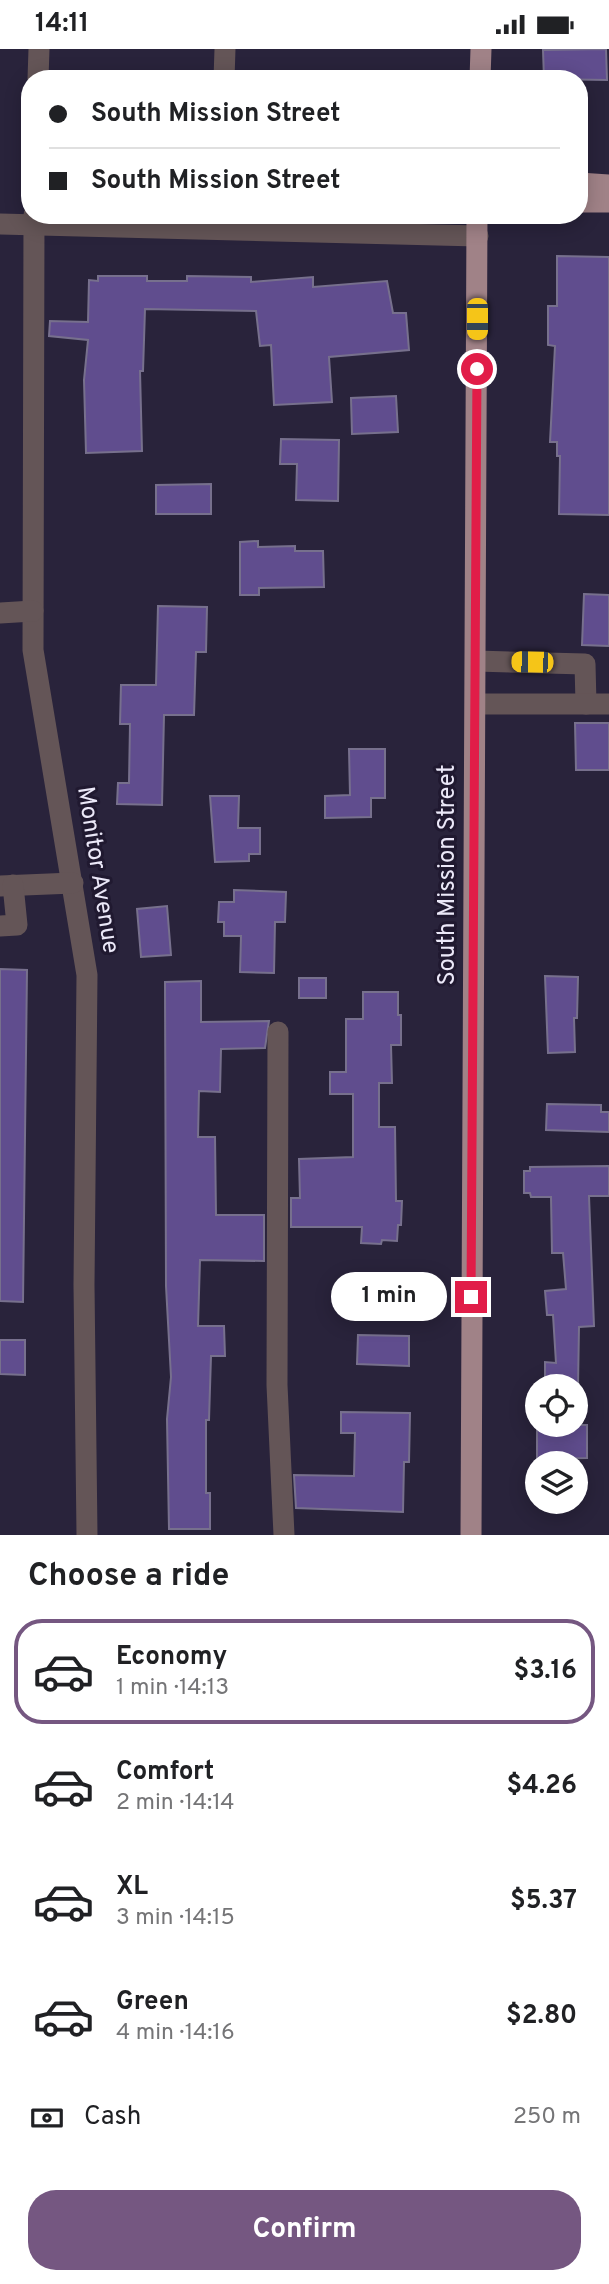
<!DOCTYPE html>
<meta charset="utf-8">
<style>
body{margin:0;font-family:Overpass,sans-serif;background:#f6f6f6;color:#202124;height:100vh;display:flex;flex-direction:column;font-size:26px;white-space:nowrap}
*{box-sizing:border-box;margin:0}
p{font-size:23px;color:#757577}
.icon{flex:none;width:38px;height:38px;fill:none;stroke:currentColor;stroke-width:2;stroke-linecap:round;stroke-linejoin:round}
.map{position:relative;height:1486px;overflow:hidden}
.drawer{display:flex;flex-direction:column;background:#fff;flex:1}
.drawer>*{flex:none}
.hud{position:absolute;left:21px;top:21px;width:567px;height:154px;border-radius:28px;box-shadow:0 4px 18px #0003;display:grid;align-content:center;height:154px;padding:0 28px;background:#fff}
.controls{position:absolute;left:525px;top:1325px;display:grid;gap:14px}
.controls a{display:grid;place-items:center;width:63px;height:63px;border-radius:50%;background:#fff;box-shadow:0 4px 18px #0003;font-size:35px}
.end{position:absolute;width:32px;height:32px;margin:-16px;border:9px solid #e11d48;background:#fff;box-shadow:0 0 0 4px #fff}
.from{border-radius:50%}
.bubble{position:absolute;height:49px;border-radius:24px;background:#fff;box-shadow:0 4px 18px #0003;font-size:23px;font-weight:700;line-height:49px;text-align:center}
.car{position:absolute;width:21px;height:42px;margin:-21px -10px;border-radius:9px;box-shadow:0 0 5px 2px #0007;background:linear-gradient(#f5c518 24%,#345 0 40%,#f5c518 0 76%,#345 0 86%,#f5c518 0)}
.hud b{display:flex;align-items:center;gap:24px;height:66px;font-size:26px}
.hud b+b{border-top:2px solid #e0e0e0}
.hud i{width:18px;height:18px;background:#202124}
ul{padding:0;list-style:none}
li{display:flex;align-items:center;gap:21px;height:105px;margin:0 14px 10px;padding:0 14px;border:4px solid transparent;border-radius:28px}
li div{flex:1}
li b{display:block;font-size:26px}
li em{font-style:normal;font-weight:700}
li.selected{border-color:#755781}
li>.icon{width:63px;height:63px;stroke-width:1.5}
h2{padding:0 28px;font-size:32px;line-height:84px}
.pay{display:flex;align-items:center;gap:18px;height:77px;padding:0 28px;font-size:26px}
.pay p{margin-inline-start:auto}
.cta{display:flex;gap:14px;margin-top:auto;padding:14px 28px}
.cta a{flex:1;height:80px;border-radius:28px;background:#755781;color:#fff;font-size:28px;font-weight:700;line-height:80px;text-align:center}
.status{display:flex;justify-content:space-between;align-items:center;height:49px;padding:0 35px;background:#fff;direction:ltr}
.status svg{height:19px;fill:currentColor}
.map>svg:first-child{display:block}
.building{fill:#604d8e;stroke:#77708d;stroke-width:2}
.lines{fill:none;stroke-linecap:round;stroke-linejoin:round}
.minor{stroke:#645557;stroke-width:21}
.major{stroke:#a08287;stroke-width:21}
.route{stroke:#e11d48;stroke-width:9}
.labels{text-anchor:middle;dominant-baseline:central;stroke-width:6;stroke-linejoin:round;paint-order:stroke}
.street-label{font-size:24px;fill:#ebe8f8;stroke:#201930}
</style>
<div class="status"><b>14:11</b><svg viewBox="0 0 49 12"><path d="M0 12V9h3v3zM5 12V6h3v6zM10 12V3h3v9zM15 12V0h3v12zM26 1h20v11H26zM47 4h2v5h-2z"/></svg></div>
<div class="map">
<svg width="609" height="1486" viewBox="0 0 609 1486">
<rect width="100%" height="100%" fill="#29233b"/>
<g class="building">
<path d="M606,0L607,31L544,30L543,1Z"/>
<path d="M557,207L609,208V466L559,465L560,407H557V393H550L555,297L548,296V257H557Z"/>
<path d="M98,227H147V232H187V227L251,228V233L313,228V238L387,232L393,264H406L409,301L329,308L332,353L274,356L271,296L260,297L256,262L145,260L143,322H140L142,402L86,404L84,331L88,291L49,287L50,272L88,273L89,231L98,232Z"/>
<path d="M396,347L398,383L352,385L351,349Z"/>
<path d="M281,390L339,391L338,452L296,451L297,415H280Z"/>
<path d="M211,435V465H156V436Z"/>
<path d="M258,492V498L295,497V502H323L324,538L259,539V546H240V493Z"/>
<path d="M584,545L609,546V597L582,596Z"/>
<path d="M158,557L207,558L206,603H196L194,666H164L162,756L117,755L118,734H129L130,675H120L121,636H156Z"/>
<path d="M575,674H609V721H576Z"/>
<path d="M349,700H385V749H371V768L325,769V747L350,746Z"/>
<path d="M210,747H239L238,779H260V805H249V812L215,813Z"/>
<path d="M234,841L286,843L285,873H275L274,924L240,923L241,887H224V873H218L219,853H234Z"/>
<path d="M167,857L171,906L141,908L137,860Z"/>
<path d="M0,920L27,921L23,1253L0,1252Z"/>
<path d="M545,927L578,928L577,969H574L575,1003L548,1004Z"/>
<rect x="299" y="929" width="27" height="20"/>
<path d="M201,932V973L269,972L265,999L221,1000L220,1043L199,1042L198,1088H215L216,1166H264V1212L200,1211L198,1277H224L225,1307H211L209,1371H206V1444H210V1480H169L167,1370L171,1328L166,1237L165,933Z"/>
<path d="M363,943H398V966H401V996H391L392,1034H379V1078H395L396,1152H402L401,1176H398L397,1192L382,1191L381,1195L361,1194L362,1178H291V1149H300L299,1110L353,1108V1045H330V1023H346V970H363Z"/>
<path d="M547,1055L601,1056V1063H609V1083L546,1081Z"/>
<path d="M609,1117V1147H589L594,1277L579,1278L578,1337H545V1313L556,1314L553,1266H547L545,1242L566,1240L563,1204H552L551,1148H531L530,1144H524V1122H530V1118Z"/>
<path d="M358,1286L409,1287V1317L357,1315Z"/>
<path d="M0,1291H25V1326L0,1325Z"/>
<path d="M341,1363L410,1364L409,1413H404L403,1463L296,1459L294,1426L354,1427L355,1384H341Z"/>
<path d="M537,1376H587V1409L537,1410Z"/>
</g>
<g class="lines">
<g class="minor">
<path d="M38,30L39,0"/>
<path d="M224,30L225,0"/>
<path d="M34,166L33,601L87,926L84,1236L87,1486"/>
<path d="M0,175L478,187"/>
<path d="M0,564L33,562"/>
<path d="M476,612L585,615L586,655"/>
<path d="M476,655H609"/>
<path d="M0,837L73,834"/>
<path d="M0,877L17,876L13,836"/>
<path d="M278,983L277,1336L284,1486"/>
</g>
<g class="major">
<path d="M480,30L481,0"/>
<path d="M579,134L609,136"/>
<path d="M579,153H609"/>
<path d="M471,1486L477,166"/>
</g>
</g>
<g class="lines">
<path class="route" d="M471,1248L477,320"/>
</g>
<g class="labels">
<g class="street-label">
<text transform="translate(97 821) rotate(81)">Monitor Avenue</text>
<text transform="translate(448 826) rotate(-90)">South Mission Street</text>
</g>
</g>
</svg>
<div class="controls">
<a><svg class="icon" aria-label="locate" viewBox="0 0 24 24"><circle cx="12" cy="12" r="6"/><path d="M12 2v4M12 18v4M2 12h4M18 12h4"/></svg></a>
<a><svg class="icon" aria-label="layers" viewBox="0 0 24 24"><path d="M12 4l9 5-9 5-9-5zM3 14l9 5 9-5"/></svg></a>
</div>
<i class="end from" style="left:477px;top:320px"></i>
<i class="end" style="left:471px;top:1248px"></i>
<div class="bubble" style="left:331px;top:1223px;width:116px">1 min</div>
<i class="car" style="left:477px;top:270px;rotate:180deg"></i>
<i class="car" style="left:532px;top:613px;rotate:271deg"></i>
<div class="hud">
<b><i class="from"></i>South Mission Street</b>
<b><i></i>South Mission Street</b>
</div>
</div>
<section class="drawer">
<h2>Choose a ride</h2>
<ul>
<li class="selected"><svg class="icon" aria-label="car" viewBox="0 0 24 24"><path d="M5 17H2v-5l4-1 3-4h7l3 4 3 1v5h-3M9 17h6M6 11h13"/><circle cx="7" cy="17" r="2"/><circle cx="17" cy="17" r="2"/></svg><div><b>Economy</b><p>1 min · 14:13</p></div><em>$3.16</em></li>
<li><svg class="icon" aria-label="car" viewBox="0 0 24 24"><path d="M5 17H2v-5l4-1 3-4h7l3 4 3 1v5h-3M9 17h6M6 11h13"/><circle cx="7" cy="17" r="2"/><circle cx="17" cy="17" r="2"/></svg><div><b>Comfort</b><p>2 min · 14:14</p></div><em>$4.26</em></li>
<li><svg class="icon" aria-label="car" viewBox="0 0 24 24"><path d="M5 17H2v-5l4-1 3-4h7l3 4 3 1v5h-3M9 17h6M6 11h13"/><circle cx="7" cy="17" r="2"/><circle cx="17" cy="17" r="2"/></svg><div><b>XL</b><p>3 min · 14:15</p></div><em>$5.37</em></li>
<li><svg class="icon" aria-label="car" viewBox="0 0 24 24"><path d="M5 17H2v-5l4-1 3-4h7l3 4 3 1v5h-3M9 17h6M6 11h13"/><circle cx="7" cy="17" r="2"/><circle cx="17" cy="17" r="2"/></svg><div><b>Green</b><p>4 min · 14:16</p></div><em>$2.80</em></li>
</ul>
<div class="pay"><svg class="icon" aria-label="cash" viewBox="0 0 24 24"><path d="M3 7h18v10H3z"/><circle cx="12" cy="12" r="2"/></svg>Cash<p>250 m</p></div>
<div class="cta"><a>Confirm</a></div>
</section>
